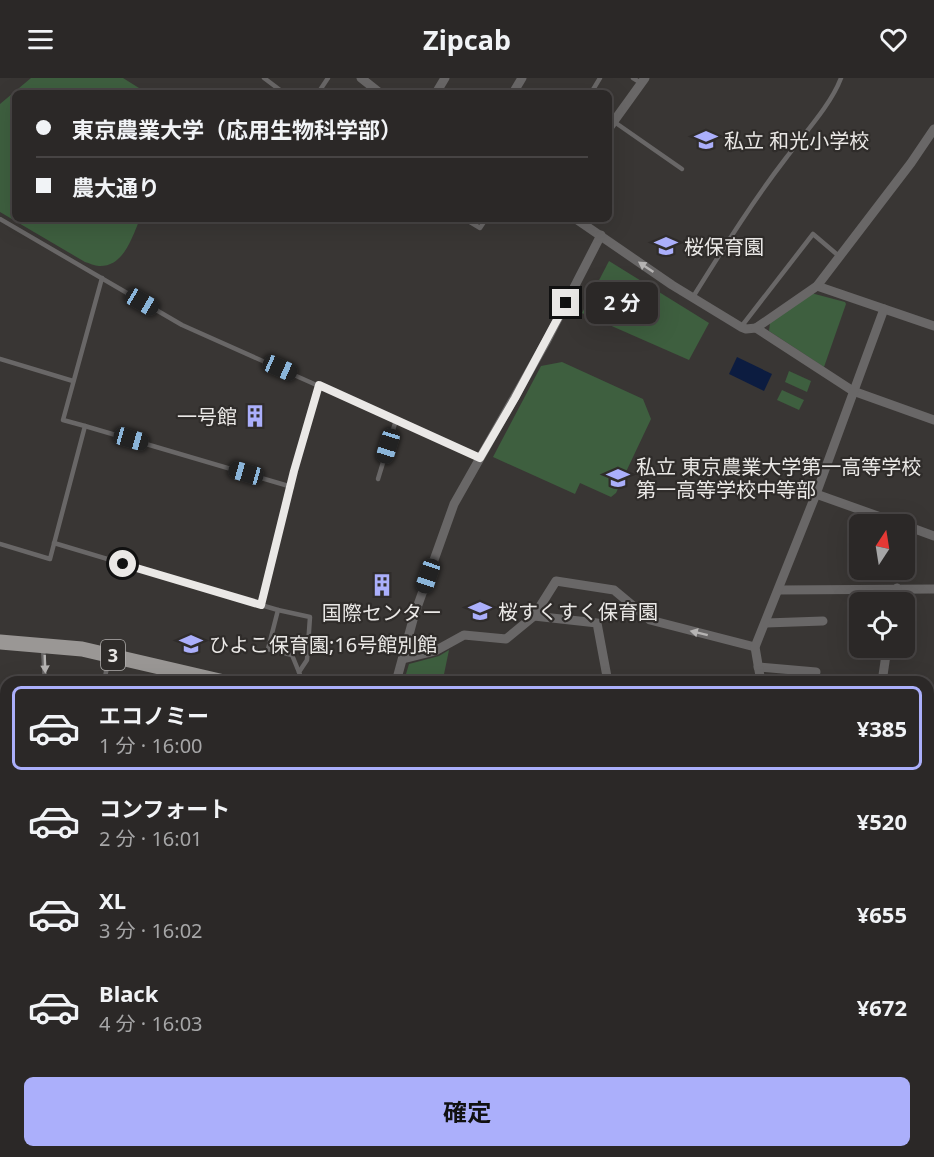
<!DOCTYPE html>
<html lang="ja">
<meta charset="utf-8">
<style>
body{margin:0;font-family:"Noto Sans","Noto Sans JP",sans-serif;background:#33302f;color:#f1f3f6;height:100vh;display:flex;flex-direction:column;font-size:22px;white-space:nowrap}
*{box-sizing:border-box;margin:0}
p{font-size:20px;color:#a6a6a7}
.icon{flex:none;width:33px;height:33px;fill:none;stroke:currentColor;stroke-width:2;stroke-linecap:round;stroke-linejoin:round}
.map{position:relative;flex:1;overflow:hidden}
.side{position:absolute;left:0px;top:598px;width:934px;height:482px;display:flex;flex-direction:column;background:#2b2827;border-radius:18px 18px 0 0;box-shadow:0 6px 24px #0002,0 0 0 2px #474444}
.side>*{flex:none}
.banner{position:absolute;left:12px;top:12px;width:600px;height:132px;border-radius:9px;box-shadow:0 6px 24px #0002,0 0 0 2px #474444;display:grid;align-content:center;height:132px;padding:0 24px;background:#2b2827}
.needle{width:39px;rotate:12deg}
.buttons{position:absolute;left:849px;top:436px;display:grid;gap:12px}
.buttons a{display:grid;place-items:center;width:66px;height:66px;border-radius:9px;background:#2b2827;box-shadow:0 6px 24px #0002,0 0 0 2px #474444;font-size:30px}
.end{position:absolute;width:27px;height:27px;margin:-14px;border:8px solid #eae8e6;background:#111;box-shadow:0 0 0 3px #111}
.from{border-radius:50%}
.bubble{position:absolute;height:42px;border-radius:9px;background:#2b2827;box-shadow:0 6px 24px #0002,0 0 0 2px #474444;font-size:20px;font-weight:700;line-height:42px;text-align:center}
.car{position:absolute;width:18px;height:36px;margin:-18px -9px;border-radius:8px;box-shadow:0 0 4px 2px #0007;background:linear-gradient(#222 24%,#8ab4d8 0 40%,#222 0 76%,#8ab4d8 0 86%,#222 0)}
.banner b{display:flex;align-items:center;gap:21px;height:57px;font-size:22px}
.banner b+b{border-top:2px solid #474444}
.banner i{width:15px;height:15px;background:#f1f3f6}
ul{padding:10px 0 0;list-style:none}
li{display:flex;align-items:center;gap:18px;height:84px;margin:0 12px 9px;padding:0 12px;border:3px solid transparent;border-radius:9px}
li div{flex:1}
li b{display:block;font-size:22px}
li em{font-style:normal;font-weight:700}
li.selected{border-color:#abaffb}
li>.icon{width:54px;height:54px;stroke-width:1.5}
.primary-button{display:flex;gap:12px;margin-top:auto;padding:12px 24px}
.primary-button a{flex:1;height:69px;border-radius:9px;background:#abaffb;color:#111;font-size:24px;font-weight:700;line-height:69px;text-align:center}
header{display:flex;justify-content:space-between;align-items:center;height:78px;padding:0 24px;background:#2b2827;font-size:27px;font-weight:700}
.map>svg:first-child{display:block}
.green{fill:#3e5f3f}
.forest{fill:#426843}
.water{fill:#0c1c40}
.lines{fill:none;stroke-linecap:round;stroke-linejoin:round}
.lane{stroke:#696767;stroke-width:4.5}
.street{stroke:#696767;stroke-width:9}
.secondary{stroke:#858281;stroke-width:14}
.primary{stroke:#9a9795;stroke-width:15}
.oneway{fill:#b6b4b3}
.route{stroke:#eae8e6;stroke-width:8}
.labels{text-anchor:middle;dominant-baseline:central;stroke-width:4.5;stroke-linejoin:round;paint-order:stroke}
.shield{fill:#2f2c2a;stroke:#b2b0ae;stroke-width:1.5}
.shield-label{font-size:18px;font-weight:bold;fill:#eae8e6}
.poi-label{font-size:20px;fill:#eae8e6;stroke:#2f2c2a;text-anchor:start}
</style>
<header><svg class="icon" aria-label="menu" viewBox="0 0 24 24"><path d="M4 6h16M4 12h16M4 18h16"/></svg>Zipcab<svg class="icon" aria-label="heart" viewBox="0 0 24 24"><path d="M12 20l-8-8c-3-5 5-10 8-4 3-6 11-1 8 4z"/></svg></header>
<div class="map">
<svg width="934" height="1079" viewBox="0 0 934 1079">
<rect width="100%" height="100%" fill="#393634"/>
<g class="green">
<path d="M31,0H123L147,15H15V141H140C132,159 124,189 99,188C95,188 89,185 85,184L0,134V26Z"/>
<path d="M609,183L709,245L689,282L582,235Z"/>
<path d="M811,215L845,224L846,226L824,289L769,253L770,245Z"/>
<path d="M562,284L643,321L651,341L616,415L611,419L580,405L575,416L493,379L541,288Z"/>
<path d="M789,293L811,303L807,314L785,304Z"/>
<path d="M782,312L804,322L799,332L777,322Z"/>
<path d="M449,572L443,601L406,596L409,586L439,578Z"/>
<rect x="0" y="626" width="6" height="53"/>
<path d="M0,801H6V1074H463L465,1079H0Z"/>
<path d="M792,1074H871L873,1079H775Z"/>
</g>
<path class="forest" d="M0,998L6,1012V1074H31L33,1079H0Z"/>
<path class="water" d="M737,279L772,296L764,313L729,296Z"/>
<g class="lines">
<g class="lane">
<path d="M264,0L284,15"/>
<path d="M633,0L641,5"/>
<path d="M318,15L328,0"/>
<path d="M591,15L600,0"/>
<path d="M613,43L682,91"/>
<path d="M0,141L182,247L480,380"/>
<path d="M465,141L480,150L486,141"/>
<path d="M693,219C723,171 752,124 786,80C803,57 831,27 841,0"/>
<path d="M741,249L813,156L840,179"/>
<path d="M0,281L73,303"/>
<path d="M85,348L292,409"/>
<path d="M378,401L396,342"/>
<path d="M54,465L261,527"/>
<path d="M0,466L50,481L85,348L63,342L102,200"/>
<path d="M278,532L310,539L307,582L299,594"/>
<path d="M43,569L45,604"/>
<path d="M104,604L109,579"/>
<path d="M303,604L292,577L268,571L278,532L261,527L294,393L319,307"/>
</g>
<g class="street">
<path d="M361,0L380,15"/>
<path d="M436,15L445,0"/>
<path d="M513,15L522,0"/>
<path d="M609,50L645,0"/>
<path d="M576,141L672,207L741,249L746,251L756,250L853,313L934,342"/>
<path d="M817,208L934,248"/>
<path d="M756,250L817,208L911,85L934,51"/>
<path d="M816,416L903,447"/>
<path d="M904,447L934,458"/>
<path d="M779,512L934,511"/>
<path d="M894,525L897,510"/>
<path d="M534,538L597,545L608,604"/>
<path d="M766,545L823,543"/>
<path d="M403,581L435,573L464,557L506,561L534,538L556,503L614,512L650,542L755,569"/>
<path d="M758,589L816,594"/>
<path d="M396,604L414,538L454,426L547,262L601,157"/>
<path d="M675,604V601L729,604"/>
<path d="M761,604L755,569L816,416L884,231"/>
<path d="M882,604L887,570"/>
<path d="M928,785L934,786"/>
<path d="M0,794L6,793"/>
<path d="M928,850H934"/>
<path d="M928,924L934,923"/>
<path d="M928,1031L934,1030"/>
<path d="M593,1074L594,1079"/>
<path d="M739,1074L740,1079"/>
<path d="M883,1074L884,1079"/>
<path d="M754,1079L772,1074"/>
</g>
<path class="secondary" d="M472,1074L475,1079"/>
<g class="primary">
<path d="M0,564L82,571L224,604"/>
<path d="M928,710H934"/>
</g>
</g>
<defs><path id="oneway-solid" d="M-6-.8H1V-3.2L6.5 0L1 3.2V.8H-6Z" transform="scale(1.5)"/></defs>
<g class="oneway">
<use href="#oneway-solid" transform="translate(646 189) rotate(-146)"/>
<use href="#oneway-solid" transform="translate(699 555) rotate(-166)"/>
<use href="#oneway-solid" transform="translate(45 586) rotate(88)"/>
</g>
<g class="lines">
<path class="route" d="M123,486L261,527L294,393L319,307L480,380L515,320L566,225"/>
</g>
<defs>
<g id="school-bare" transform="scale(1.8)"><path d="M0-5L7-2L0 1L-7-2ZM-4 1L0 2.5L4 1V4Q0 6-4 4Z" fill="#abaffb" stroke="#2f2c2a" stroke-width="2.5" paint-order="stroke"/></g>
<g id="building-bare" transform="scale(1.8)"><path d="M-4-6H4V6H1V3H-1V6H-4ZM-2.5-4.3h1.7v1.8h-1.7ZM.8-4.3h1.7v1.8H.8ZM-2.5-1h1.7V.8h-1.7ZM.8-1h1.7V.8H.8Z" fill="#abaffb" stroke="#2f2c2a" stroke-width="2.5" paint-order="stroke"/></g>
</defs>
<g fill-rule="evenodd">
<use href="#school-bare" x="706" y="62"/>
<use href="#school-bare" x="666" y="168"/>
<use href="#building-bare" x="255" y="338"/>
<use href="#school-bare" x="618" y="400"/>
<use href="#building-bare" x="382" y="507"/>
<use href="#school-bare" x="480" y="533"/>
<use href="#school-bare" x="191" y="566"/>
</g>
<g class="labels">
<rect class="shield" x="101" y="562" width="24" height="30" rx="4.5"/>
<g class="shield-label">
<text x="113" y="577">3</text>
</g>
<g class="poi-label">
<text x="724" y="62">私立 和光小学校</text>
<text x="684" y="168">桜保育園</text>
<text x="237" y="338" text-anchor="end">一号館</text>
<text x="636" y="388">私立 東京農業大学第一高等学校<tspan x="636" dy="23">第一高等学校中等部</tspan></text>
<text x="498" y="533">桜すくすく保育園</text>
<text x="382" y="534" text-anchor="middle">国際センター</text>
<text x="209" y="566">ひよこ保育園;16号館別館</text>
</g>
</g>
</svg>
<div class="buttons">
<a><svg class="needle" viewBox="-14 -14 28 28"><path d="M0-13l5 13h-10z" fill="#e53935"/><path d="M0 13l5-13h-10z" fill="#a6a6a7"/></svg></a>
<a><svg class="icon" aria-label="locate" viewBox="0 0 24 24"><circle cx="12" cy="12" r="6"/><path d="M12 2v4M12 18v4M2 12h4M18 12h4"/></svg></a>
</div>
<i class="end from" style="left:123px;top:486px"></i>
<i class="end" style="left:566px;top:225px"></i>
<div class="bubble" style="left:586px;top:204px;width:72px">2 分</div>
<i class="car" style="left:142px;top:224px;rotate:120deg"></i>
<i class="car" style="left:280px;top:290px;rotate:114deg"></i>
<i class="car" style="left:131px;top:361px;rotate:106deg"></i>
<i class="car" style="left:388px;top:368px;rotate:197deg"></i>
<i class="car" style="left:246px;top:395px;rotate:286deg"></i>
<i class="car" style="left:428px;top:498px;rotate:199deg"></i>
<div class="banner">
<b><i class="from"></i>東京農業大学（応用生物科学部）</b>
<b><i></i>農大通り</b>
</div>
<section class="side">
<ul>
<li class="selected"><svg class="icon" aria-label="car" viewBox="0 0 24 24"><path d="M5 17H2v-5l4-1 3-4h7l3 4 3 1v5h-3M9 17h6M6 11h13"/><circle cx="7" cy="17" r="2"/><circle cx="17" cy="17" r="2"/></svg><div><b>エコノミー</b><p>1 分 · 16:00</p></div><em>¥385</em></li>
<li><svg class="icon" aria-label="car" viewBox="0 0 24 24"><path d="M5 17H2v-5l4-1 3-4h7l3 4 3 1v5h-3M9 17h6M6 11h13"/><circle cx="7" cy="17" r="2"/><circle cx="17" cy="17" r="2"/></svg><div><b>コンフォート</b><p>2 分 · 16:01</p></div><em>¥520</em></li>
<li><svg class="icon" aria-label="car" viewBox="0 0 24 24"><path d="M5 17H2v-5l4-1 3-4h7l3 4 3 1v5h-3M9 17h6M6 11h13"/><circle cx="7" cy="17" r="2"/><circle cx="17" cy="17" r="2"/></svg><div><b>XL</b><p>3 分 · 16:02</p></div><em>¥655</em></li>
<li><svg class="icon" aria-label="car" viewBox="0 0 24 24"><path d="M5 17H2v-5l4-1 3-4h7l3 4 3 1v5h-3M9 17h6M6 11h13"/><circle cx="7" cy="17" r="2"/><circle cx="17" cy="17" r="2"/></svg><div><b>Black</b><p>4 分 · 16:03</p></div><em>¥672</em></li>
</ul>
<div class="primary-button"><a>確定</a></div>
</section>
</div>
